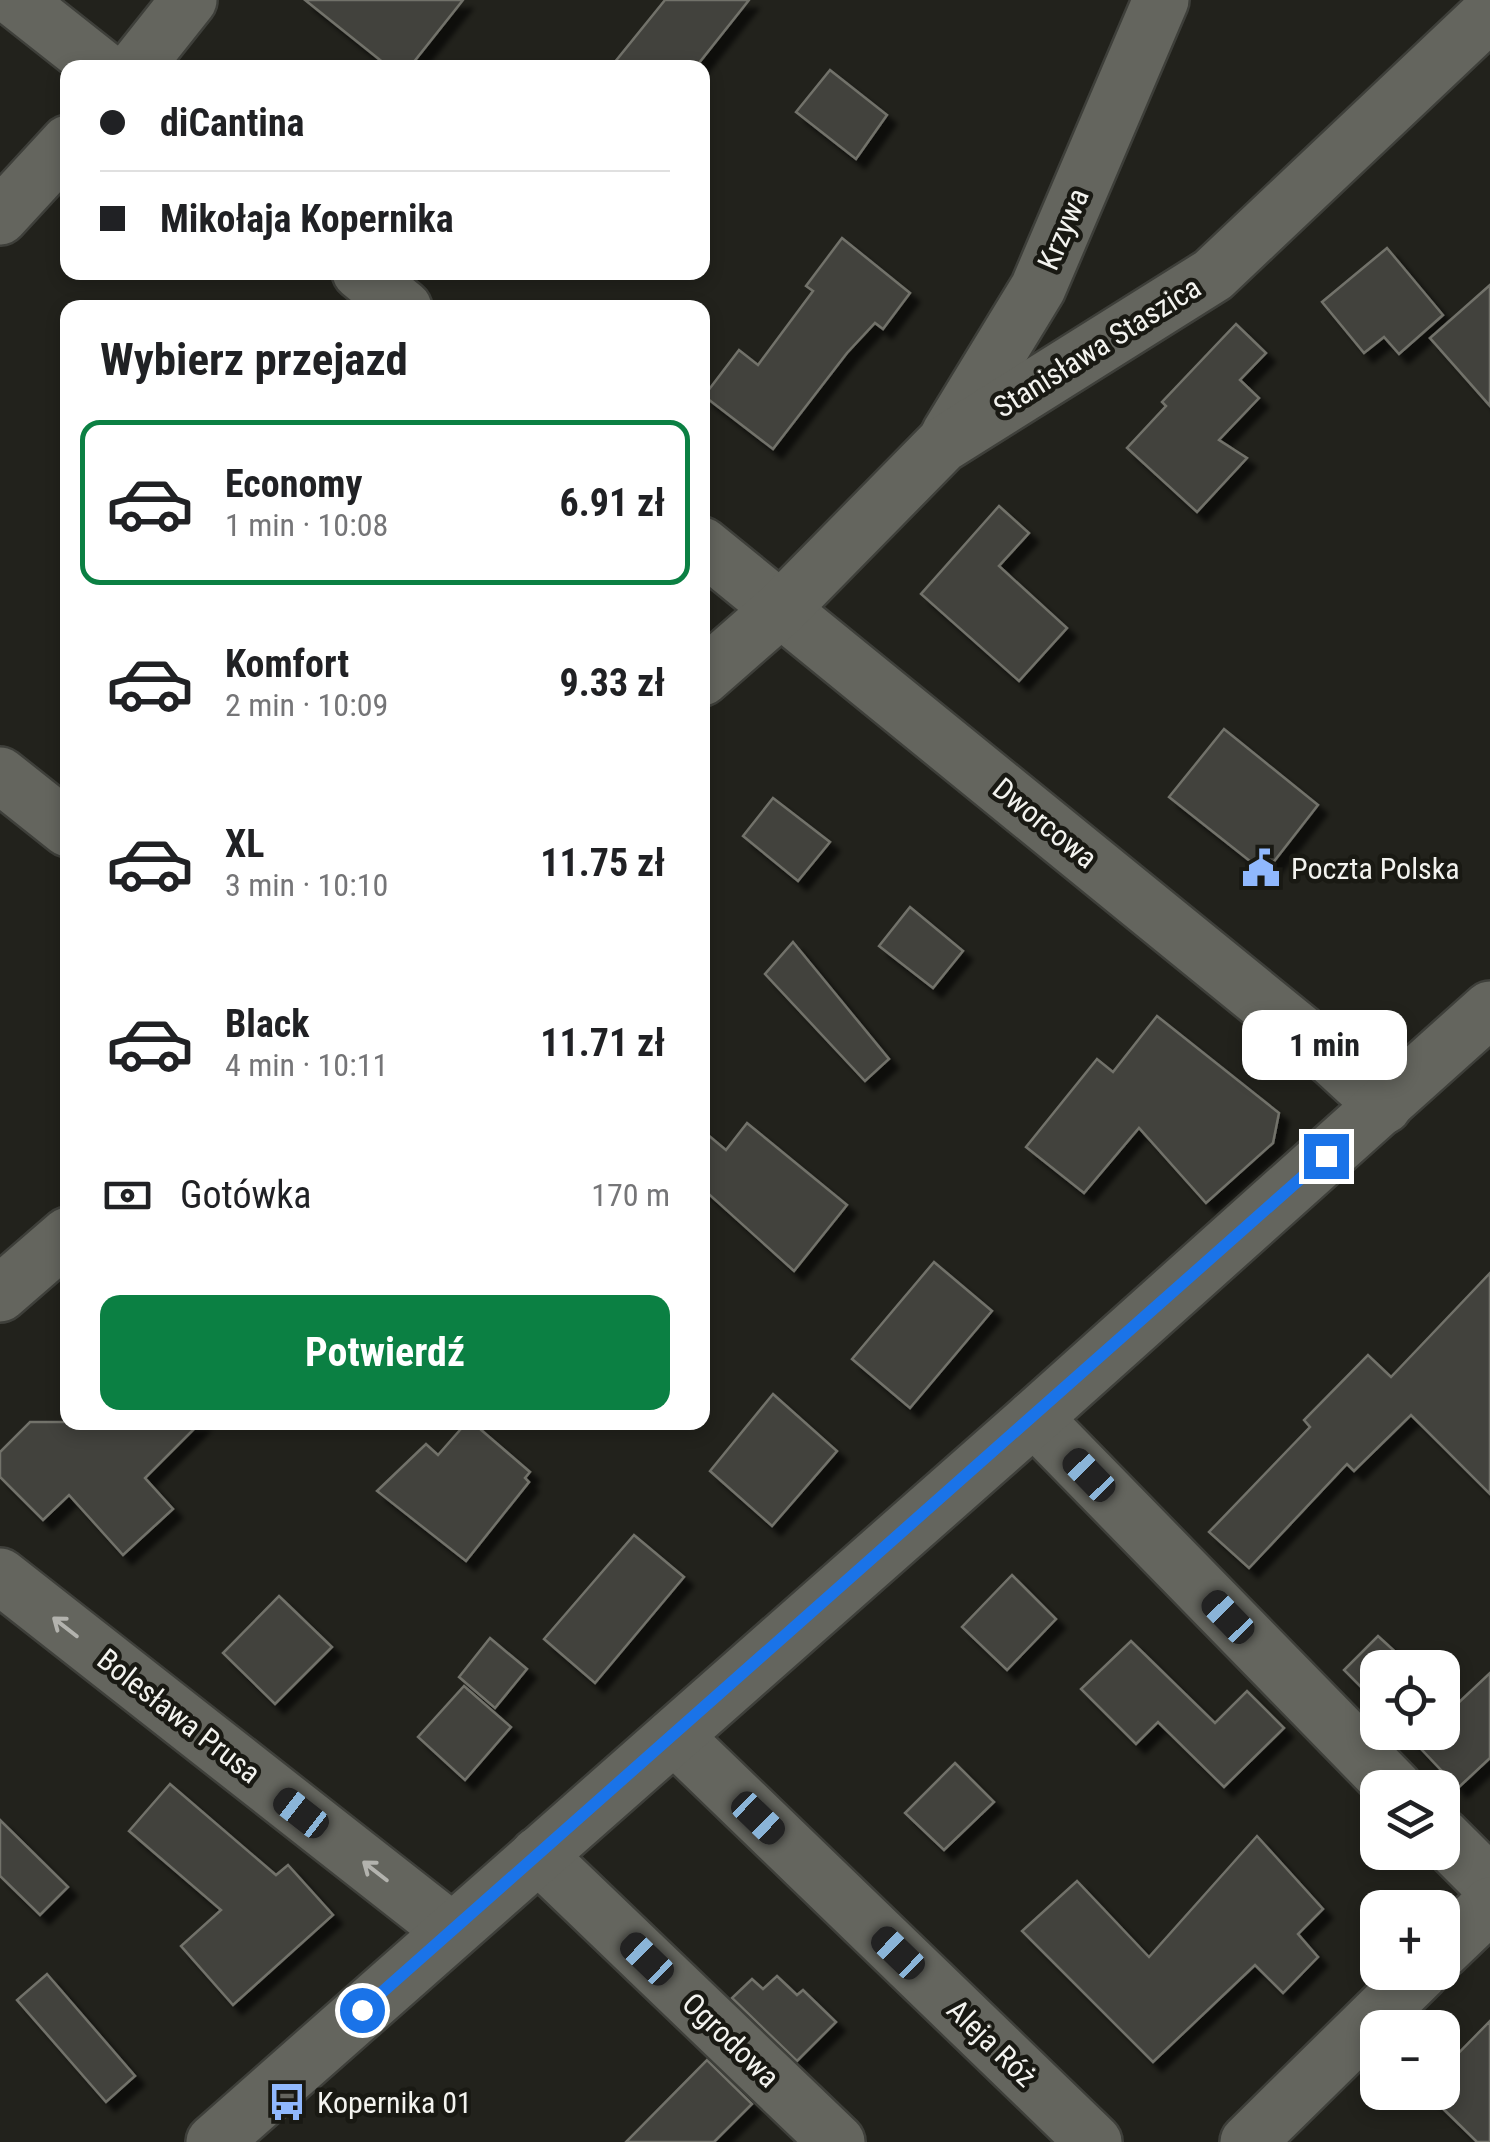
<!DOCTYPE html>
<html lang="pl">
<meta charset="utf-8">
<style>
body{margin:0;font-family:"Roboto Condensed",sans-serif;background:#f6f6f6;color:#202124;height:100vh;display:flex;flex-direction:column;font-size:38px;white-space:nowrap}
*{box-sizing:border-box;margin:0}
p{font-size:32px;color:#757577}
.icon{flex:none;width:55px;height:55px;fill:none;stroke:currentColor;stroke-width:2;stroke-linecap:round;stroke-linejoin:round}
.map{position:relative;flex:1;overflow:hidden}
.panel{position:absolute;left:60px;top:300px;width:650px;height:1130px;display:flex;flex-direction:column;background:#fff;border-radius:20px;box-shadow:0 5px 15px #0003}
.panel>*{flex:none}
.hud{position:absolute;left:60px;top:60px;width:650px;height:220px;border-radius:20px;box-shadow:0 5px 15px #0003;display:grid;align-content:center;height:220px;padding:0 40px;background:#fff}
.tools{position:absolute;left:1360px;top:1650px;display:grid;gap:20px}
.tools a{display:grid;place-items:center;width:100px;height:100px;border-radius:20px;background:#fff;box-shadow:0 5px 15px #0003;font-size:50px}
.end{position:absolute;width:45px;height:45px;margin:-22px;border:12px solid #1a73e8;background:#fff;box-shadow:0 0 0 5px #fff}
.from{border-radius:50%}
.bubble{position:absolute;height:70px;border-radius:20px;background:#fff;box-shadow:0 5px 15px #0003;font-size:32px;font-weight:700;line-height:70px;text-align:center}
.car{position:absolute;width:30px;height:60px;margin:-30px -15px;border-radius:12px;box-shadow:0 0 8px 2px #0007;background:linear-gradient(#222 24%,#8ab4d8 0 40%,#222 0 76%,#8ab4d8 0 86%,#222 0)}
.hud b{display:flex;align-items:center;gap:35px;height:95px;font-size:38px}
.hud b+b{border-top:2px solid #e0e0e0}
.hud i{width:25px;height:25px;background:#202124}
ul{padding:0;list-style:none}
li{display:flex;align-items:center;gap:30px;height:165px;margin:0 20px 15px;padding:0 20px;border:5px solid transparent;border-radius:20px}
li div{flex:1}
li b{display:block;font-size:38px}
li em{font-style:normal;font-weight:700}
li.on{border-color:#0b8043}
li>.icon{width:90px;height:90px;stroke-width:1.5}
h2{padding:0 40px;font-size:45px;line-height:120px}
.pay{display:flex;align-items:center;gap:25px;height:110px;padding:0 40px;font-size:38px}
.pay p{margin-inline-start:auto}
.primary-button{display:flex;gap:20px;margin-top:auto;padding:20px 40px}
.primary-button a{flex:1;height:115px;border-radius:20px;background:#0b8043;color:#fff;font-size:40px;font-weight:700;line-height:115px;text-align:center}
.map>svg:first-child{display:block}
.building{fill:#43433d;stroke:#72726b;stroke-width:2.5;filter:url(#shadow)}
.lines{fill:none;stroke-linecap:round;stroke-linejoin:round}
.minor-casing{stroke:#3e3f3a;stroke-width:60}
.minor{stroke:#64655e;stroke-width:55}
.oneway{stroke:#b3b3ae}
.route{stroke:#1a73e8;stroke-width:12}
.labels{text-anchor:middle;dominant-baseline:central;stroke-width:9;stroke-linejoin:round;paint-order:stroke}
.street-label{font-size:30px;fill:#f3f3ef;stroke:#191913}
.poi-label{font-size:30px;fill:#f3f3ef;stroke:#191913;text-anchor:start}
</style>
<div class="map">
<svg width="1490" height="2142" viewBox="0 0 1490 2142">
<defs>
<filter id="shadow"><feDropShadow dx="9" dy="9" stdDeviation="2.5" flood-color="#0009"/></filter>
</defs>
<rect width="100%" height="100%" fill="#22221c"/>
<g class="building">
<path d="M305,0H463L409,68H390Z"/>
<path d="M665,0H749L695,68H610Z"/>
<path d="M830,70L887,115L856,159L796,112Z"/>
<path d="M842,238L910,293L883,329L875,323L847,353L773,449L704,396L739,350L758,365L813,291L806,286Z"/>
<path d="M1387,248L1443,315L1399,354L1384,337L1364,353L1322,302Z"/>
<path d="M1490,285V406L1430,338Z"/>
<path d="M1236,324L1266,353L1240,380L1259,398L1219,440L1247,458L1197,512L1127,448L1166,406L1162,402Z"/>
<path d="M999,506L1029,533L999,566L1067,628L1019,681L921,594Z"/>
<path d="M1224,729L1318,805L1265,873L1169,797Z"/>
<path d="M773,798L830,842L798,881L743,836Z"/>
<path d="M910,907L963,951L933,988L879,946Z"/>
<path d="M793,942L889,1059L865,1081L765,974Z"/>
<path d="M1157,1016L1279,1113L1273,1143L1206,1203L1139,1128L1084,1193L1026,1147L1097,1059L1113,1072Z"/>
<path d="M747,1123L847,1205L794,1271L702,1188V1130L726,1150Z"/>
<path d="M934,1262L992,1311L910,1408L852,1359Z"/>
<path d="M1490,1273V1494L1411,1415L1354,1471L1347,1464L1249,1568L1209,1532L1310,1427L1304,1420L1368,1355L1391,1377Z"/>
<path d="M773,1394L837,1451L772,1526L710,1471Z"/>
<path d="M30,1422H201L145,1478L173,1509L123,1555L69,1495L43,1520L0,1477V1452Z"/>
<path d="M467,1422H472L530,1472L525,1478L529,1482L466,1561L377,1491L426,1444L438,1455Z"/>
<path d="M634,1535L684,1577L595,1683L544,1639Z"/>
<path d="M1012,1575L1056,1619L1007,1670L962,1627Z"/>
<path d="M279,1596L332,1647L275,1704L223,1653Z"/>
<path d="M1378,1636L1413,1668H1378V1704L1344,1670Z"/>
<path d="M490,1638L527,1669L495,1708L459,1677Z"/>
<path d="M1131,1641L1215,1723L1247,1691L1284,1728L1224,1787L1158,1722L1136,1744L1081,1689Z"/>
<path d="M1490,1673V1758L1458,1788L1405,1732H1442V1695L1455,1706Z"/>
<path d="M464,1686L511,1727L465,1780L418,1737Z"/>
<path d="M955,1763L994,1802L944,1850L905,1813Z"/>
<path d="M170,1784L276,1875L288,1865L333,1915L233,2005L181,1946L221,1910L129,1831Z"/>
<path d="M0,1820L68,1887L40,1915L0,1876Z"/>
<path d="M1257,1836L1323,1909L1298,1934L1318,1957L1283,1993L1255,1965L1153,2062L1022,1931L1077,1881L1149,1957Z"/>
<path d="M47,1974L135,2076L106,2102L17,2000Z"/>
<path d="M777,1976L797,1995L803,1990L836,2022L797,2061L732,1998L752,1979L763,1989Z"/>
<path d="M1490,2021V2142H1477L1432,2098L1436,2092H1442V2086L1451,2078L1442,2070Z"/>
<path d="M707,2060L752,2104L714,2142H626Z"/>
</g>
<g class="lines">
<g class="minor-casing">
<g id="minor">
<path d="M16,0L102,68"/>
<path d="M135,68L189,0"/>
<path d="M0,217L68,143"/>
<path d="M360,272L404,308"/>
<path d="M949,434L1038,288L1161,0"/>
<path d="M702,545L1333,1059L1384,1106"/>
<path d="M702,678L782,608L942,445L1213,275L1490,13"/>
<path d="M0,775L68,829"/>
<path d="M0,1294L68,1235"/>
<path d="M1034,1418L1395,1788"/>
<path d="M0,1576L452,1931"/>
<path d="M674,1736L1094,2142"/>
<path d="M1442,1836L1490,1884"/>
<path d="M538,1855L837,2142"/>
<path d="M1442,1951L1490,1905"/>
<path d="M214,2142L1034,1418L1490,1009"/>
<path d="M1248,2142L1421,1972"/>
</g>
</g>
<use href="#minor" class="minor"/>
</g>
<defs><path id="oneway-shaft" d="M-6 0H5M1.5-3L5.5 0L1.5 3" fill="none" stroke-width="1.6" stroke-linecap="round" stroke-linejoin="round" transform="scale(2.5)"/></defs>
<g class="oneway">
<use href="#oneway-shaft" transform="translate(65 1627) rotate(-142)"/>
<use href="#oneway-shaft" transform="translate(375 1871) rotate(-142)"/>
</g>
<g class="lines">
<path class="route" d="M362,2010L1326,1156"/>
</g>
<defs>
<g id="civic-bare" transform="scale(3)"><path d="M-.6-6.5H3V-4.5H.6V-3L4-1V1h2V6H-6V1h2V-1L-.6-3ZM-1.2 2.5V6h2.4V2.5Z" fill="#90b8fd" stroke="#191913" stroke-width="2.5" paint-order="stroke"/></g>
<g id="bus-bare" transform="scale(3)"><path d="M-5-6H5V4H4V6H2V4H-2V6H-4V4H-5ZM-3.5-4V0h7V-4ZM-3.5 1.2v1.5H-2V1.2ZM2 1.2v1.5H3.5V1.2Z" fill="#90b8fd" stroke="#191913" stroke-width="2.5" paint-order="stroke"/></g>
</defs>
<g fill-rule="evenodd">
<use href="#civic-bare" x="1261" y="868"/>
<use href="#bus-bare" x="287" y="2102"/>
</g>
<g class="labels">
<g class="street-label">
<text transform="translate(1063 229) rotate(-67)">Krzywa</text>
<text transform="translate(1097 347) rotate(-32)">Stanisława Staszica</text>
<text transform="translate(1045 823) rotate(39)">Dworcowa</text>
<text transform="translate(179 1716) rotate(38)">Bolesława Prusa</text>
<text transform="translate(731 2040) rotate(44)">Ogrodowa</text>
<text transform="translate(992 2043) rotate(44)">Aleja Róż</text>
</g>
<g class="poi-label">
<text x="1291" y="868">Poczta Polska</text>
<text x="317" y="2102">Kopernika 01</text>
</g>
</g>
</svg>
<div class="tools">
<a><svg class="icon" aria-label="locate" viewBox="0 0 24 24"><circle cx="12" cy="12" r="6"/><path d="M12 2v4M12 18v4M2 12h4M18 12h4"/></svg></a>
<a><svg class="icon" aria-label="layers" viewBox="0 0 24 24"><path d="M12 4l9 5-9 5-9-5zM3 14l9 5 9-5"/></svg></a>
<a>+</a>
<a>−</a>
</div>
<i class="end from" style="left:362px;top:2010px"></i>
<i class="end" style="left:1326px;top:1156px"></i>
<div class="bubble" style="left:1242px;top:1010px;width:165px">1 min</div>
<i class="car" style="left:1089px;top:1475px;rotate:316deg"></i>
<i class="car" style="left:1228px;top:1617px;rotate:316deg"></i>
<i class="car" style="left:301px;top:1813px;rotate:308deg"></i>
<i class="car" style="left:758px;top:1818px;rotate:134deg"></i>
<i class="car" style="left:898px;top:1953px;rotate:314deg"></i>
<i class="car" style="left:647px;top:1959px;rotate:314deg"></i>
<div class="hud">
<b><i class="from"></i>diCantina</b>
<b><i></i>Mikołaja Kopernika</b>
</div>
<section class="panel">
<h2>Wybierz przejazd</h2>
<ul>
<li class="on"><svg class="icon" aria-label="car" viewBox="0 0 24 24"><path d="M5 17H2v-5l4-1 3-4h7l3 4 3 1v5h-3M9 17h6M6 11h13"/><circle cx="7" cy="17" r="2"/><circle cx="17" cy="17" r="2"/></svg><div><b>Economy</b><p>1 min · 10:08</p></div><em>6.91 zł</em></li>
<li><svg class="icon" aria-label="car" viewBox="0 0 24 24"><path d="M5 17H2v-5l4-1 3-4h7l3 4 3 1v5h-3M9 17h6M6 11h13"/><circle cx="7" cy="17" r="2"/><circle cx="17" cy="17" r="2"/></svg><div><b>Komfort</b><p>2 min · 10:09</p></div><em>9.33 zł</em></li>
<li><svg class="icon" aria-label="car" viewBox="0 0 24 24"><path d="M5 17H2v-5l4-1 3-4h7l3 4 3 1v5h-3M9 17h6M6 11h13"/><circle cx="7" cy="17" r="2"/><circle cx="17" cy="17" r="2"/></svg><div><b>XL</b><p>3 min · 10:10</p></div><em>11.75 zł</em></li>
<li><svg class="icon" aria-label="car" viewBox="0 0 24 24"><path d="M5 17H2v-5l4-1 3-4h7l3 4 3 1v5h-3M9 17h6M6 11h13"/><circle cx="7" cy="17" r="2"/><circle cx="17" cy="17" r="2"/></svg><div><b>Black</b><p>4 min · 10:11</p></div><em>11.71 zł</em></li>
</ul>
<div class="pay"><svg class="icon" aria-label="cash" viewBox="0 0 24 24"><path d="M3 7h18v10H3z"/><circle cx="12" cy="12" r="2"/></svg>Gotówka<p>170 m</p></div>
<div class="primary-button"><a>Potwierdź</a></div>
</section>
</div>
